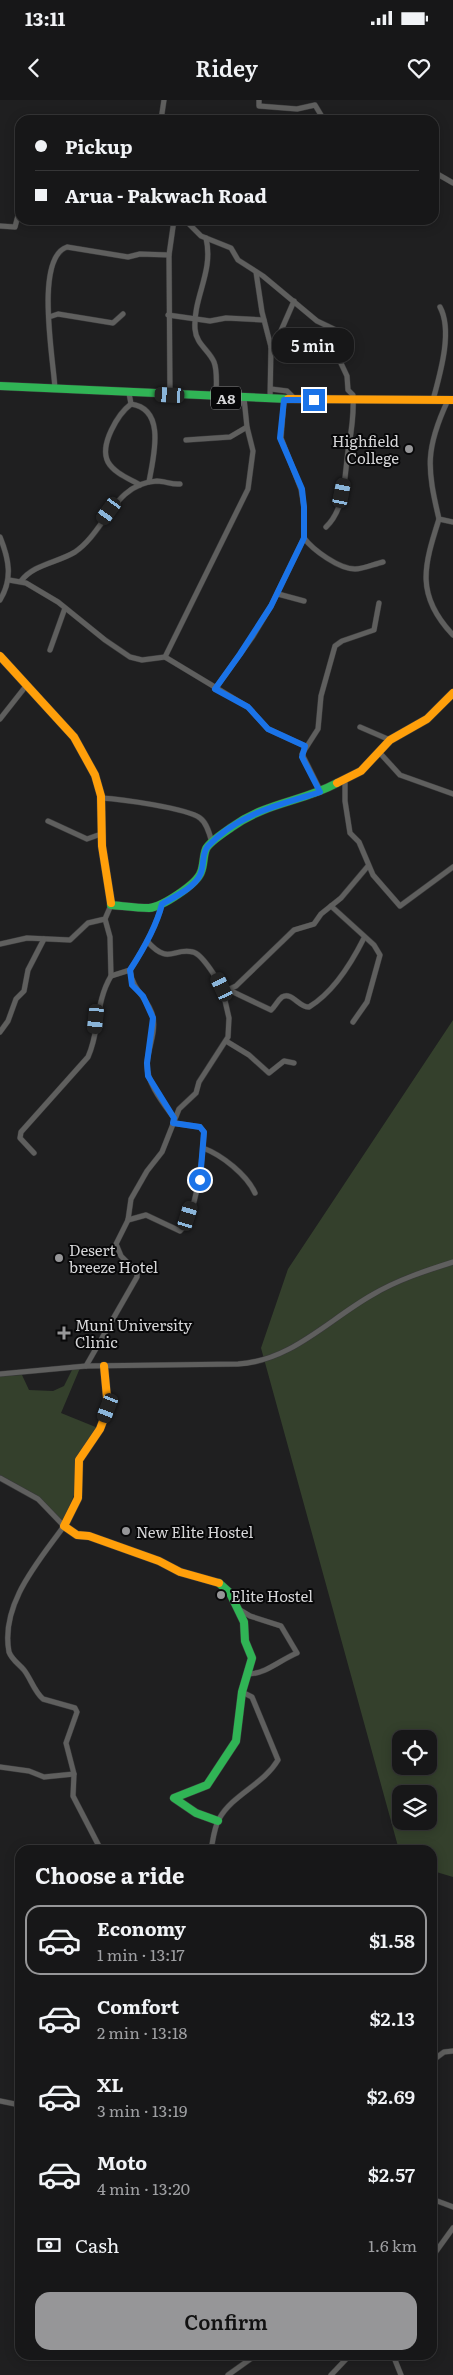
<!DOCTYPE html>
<meta charset="utf-8">
<style>
body{margin:0;font-family:Literata,serif;background:#202021;color:#f1f3f6;height:100vh;display:flex;flex-direction:column;font-size:19px;white-space:nowrap}
*{box-sizing:border-box;margin:0}
p{font-size:16px;color:#9e9fa2}
.icon{flex:none;width:28px;height:28px;fill:none;stroke:currentColor;stroke-width:2;stroke-linecap:round;stroke-linejoin:round}
.map{position:relative;flex:1;overflow:hidden}
.panel{position:absolute;left:15px;top:1745px;width:422px;height:515px;display:flex;flex-direction:column;background:#171718;border-radius:15px;box-shadow:0 2px 12px #0003,0 0 0 1px #363637}
.panel>*{flex:none}
.top-card{position:absolute;left:15px;top:15px;width:424px;height:110px;border-radius:15px;box-shadow:0 2px 12px #0003,0 0 0 1px #363637;display:grid;align-content:center;height:110px;padding:0 20px;background:#171718}
.buttons{position:absolute;left:392px;top:1630px;display:grid;gap:10px}
.buttons a{display:grid;place-items:center;width:45px;height:45px;border-radius:10px;background:#171718;box-shadow:0 2px 12px #0003,0 0 0 1px #363637;font-size:25px}
.end{position:absolute;width:22px;height:22px;margin:-11px;border:6px solid #1a73e8;background:#fff;box-shadow:0 0 0 2px #fff}
.from{border-radius:50%}
.bubble{position:absolute;height:35px;border-radius:15px;background:#171718;box-shadow:0 2px 12px #0003,0 0 0 1px #363637;font-size:16px;font-weight:600;line-height:35px;text-align:center}
.car{position:absolute;width:15px;height:30px;margin:-15px -8px;border-radius:6px;box-shadow:0 0 4px 1px #0007;background:linear-gradient(#222 24%,#8ab4d8 0 40%,#222 0 76%,#8ab4d8 0 86%,#222 0)}
.top-card b{display:flex;align-items:center;gap:18px;height:48px;font-size:19px}
.top-card b+b{border-top:1px solid #363637}
.top-card i{width:12px;height:12px;background:#f1f3f6}
ul{padding:0;list-style:none}
li{display:flex;align-items:center;gap:15px;height:70px;margin:0 10px 8px;padding:0 10px;border:2px solid transparent;border-radius:15px}
li div{flex:1}
li b{display:block;font-size:19px}
li em{font-style:normal;font-weight:600}
li.selected{border-color:#969698}
li>.icon{width:45px;height:45px;stroke-width:1.5}
h2{padding:0 20px;font-size:22px;line-height:60px}
.pay{display:flex;align-items:center;gap:12px;height:55px;padding:0 20px;font-size:19px}
.pay p{margin-inline-start:auto}
.action{display:flex;gap:10px;margin-top:auto;padding:10px 20px}
.action a{flex:1;height:58px;border-radius:15px;background:#969698;color:#111;font-size:20px;font-weight:600;line-height:58px;text-align:center}
.status{display:flex;justify-content:space-between;align-items:center;height:35px;padding:0 25px;background:#171718;direction:ltr}
.status svg{height:14px;fill:currentColor}
header{display:flex;justify-content:space-between;align-items:center;height:65px;padding:0 20px;background:#171718;font-size:22px;font-weight:600}
.map>svg:first-child{display:block}
.green{fill:#34402c;fill-rule:evenodd}
.lines{fill:none;stroke-linecap:round;stroke-linejoin:round}
.street-casing{stroke:#39393a;stroke-width:6}
.fast-casing{stroke:#39393a;stroke-width:9}
.slow-casing{stroke:#39393a;stroke-width:9}
.street{stroke:#5f5f5e;stroke-width:5}
.fast{stroke:#30b455;stroke-width:8}
.slow{stroke:#ff9f0a;stroke-width:8}
.route{stroke:#1a73e8;stroke-width:6}
.poi-dot{fill:#969698;stroke:#080809;stroke-width:2}
.labels{text-anchor:middle;dominant-baseline:central;stroke-width:4;stroke-linejoin:round;paint-order:stroke}
.shield{fill:#080809;stroke:#98989a;stroke-width:1}
.shield-label{font-size:14px;font-weight:bold;fill:#d6d6d8}
.poi-label{font-size:15px;fill:#d6d6d8;stroke:#080809;text-anchor:start}
</style>
<div class="status"><b>13:11</b><svg viewBox="0 0 49 12"><path d="M0 12V9h3v3zM5 12V6h3v6zM10 12V3h3v9zM15 12V0h3v12zM26 1h20v11H26zM47 4h2v5h-2z"/></svg></div>
<header><svg class="icon" aria-label="back" viewBox="0 0 24 24"><path d="M15 5l-7 7 7 7"/></svg>Ridey<svg class="icon" aria-label="heart" viewBox="0 0 24 24"><path d="M12 20l-8-8c-3-5 5-10 8-4 3-6 11-1 8 4z"/></svg></header>
<div class="map">
<svg width="453" height="2275" viewBox="0 0 453 2275">
<rect width="100%" height="100%" fill="#1f1f20"/>
<g class="green">
<path d="M453,920V1777L433,1771L432,1750H399L261,1248L288,1169ZM401,1639H429V1666H401ZM401,1694H429V1721H401Z"/>
<path d="M73,1268H80L61,1313L98,1328L83,1349L77,1388L62,1423L49,1407L0,1377V1276L22,1275L29,1290L53,1291L64,1286Z"/>
</g>
<g class="lines">
<g class="street-casing">
<g id="street">
<path d="M259,0V6L297,9L315,5L324,20"/>
<path d="M161,20L164,0"/>
<path d="M434,72L453,83"/>
<path d="M185,120L201,136L231,148L238,160L263,176L317,221L340,232L339,259L347,276L348,290L353,295C354,313 352,328 349,345C344,372 347,407 326,427"/>
<path d="M0,126L15,127L20,108"/>
<path d="M206,138C214,172 193,197 195,229C196,244 209,250 214,262C218,272 216,287 216,297"/>
<path d="M256,172L262,212L271,247L270,299"/>
<path d="M168,215L210,221L226,218L264,220"/>
<path d="M49,217L58,214L113,223L123,214"/>
<path d="M271,247L280,233L294,201"/>
<path d="M55,289C54,263 34,158 67,147L128,157L140,154L169,155"/>
<path d="M271,289L287,291L295,299"/>
<path d="M129,293L131,304C167,309 153,358 149,382"/>
<path d="M170,295L169,155L174,120"/>
<path d="M433,300C440,274 453,231 440,207"/>
<path d="M448,300C425,349 427,368 439,419L453,422"/>
<path d="M131,304C118,314 99,345 108,362C114,373 130,379 140,385"/>
<path d="M186,340L230,337L247,327"/>
<path d="M439,419C424,466 415,495 453,535"/>
<path d="M0,437C9,459 13,479 0,500"/>
<path d="M304,438C313,450 339,469 355,469C364,469 374,464 383,462"/>
<path d="M9,480L26,483L58,502L105,540L130,557L142,560L165,557L248,607L268,629L305,646"/>
<path d="M21,481C34,464 57,463 75,452C105,432 114,383 157,381C165,381 172,385 180,384"/>
<path d="M278,494L304,501"/>
<path d="M50,550L65,508"/>
<path d="M165,557L248,389L253,351L247,327L244,298"/>
<path d="M215,589L253,536L271,506L304,438V407L301,389L281,338L284,300"/>
<path d="M0,619L26,586"/>
<path d="M360,627L390,640"/>
<path d="M379,652L400,675L453,694"/>
<path d="M345,679V701L350,733L359,742L373,775L400,806L453,767"/>
<path d="M321,692L302,654L318,629L321,596L335,546L342,541L374,530L379,503"/>
<path d="M101,698C120,699 187,708 200,718C207,723 210,735 212,743"/>
<path d="M48,721L87,739L101,734"/>
<path d="M331,806L374,845L380,855L367,902L353,922"/>
<path d="M105,819L110,837L111,876"/>
<path d="M147,841C169,866 173,847 193,852C202,854 220,882 223,892"/>
<path d="M0,844L27,838L70,840L88,823L105,819L111,805"/>
<path d="M130,870C132,891 149,898 153,917C156,932 148,949 147,963C146,982 163,1003 174,1018"/>
<path d="M229,890L271,910C275,907 277,901 282,897C292,891 299,908 309,907C334,892 351,864 364,838"/>
<path d="M0,932L8,921L16,899L24,891L28,870L44,839"/>
<path d="M226,941L249,955L269,973L284,961L294,963"/>
<path d="M203,1048C222,1055 247,1075 255,1093"/>
<path d="M34,1053L20,1038L21,1032L88,957C100,931 95,903 111,876L130,870C143,850 156,828 162,804"/>
<path d="M128,1120L146,1115L180,1131C197,1115 203,1055 204,1032L200,1027L173,1023"/>
<path d="M86,1266L137,1177V1172L121,1156L116,1144L128,1120L131,1099L147,1071L162,1052L179,1009L196,993L199,982L228,937L229,918L223,892L236,886L294,830L314,824L321,814L341,798L368,766"/>
<path d="M0,1274L86,1266L238,1264C291,1261 328,1220 372,1195C397,1180 425,1171 453,1162"/>
<path d="M0,1378L38,1399L64,1426C39,1461 0,1504 9,1552C12,1560 19,1564 24,1570C31,1579 34,1591 43,1599L75,1608L77,1612L66,1643L74,1674L73,1696L101,1750"/>
<path d="M240,1510L250,1516L281,1526L297,1553C280,1560 267,1573 249,1574"/>
<path d="M0,1667L29,1671L44,1677L74,1674"/>
<path d="M211,1750C213,1740 214,1728 219,1719C233,1694 263,1685 278,1660L252,1597L242,1592"/>
<path d="M432,1961L444,1952L453,1951"/>
<path d="M0,2001L20,2005"/>
<path d="M432,2099L453,2107"/>
<path d="M432,2157L453,2128"/>
<path d="M393,2255L401,2275"/>
<path d="M228,2275L256,2255"/>
<path d="M331,2275L350,2255"/>
</g>
</g>
<g class="fast-casing">
<g id="fast">
<path d="M0,286L288,299"/>
<path d="M111,803V805C123,806 137,808 149,808C162,807 197,784 201,772C204,765 203,756 206,749C209,742 225,732 232,727C267,702 302,702 337,683"/>
<path d="M218,1721L196,1713L174,1698L207,1685L236,1641L242,1592L252,1558L245,1541L244,1522L230,1493L219,1483"/>
</g>
</g>
<g class="slow-casing">
<g id="slow">
<path d="M288,299L453,300"/>
<path d="M0,556L74,637L95,675L101,696L102,746L111,803"/>
<path d="M337,683L361,671L390,640L427,619L453,593"/>
<path d="M104,1266L108,1308L100,1329L79,1360L78,1398L64,1426L77,1435L89,1436L159,1461L180,1472L219,1483"/>
</g>
</g>
<use href="#street" class="street"/>
<use href="#fast" class="fast"/>
<use href="#slow" class="slow"/>
</g>
<g class="lines">
<path class="route" d="M200,1080L204,1032L200,1027L173,1023L174,1018L148,976L147,963L153,918L143,896L132,885L130,870C143,850 156,828 162,804C174,797 194,788 200,775C205,765 201,754 208,746C239,713 280,705 320,692L302,657L305,646L268,629L248,607L215,589L240,554L271,506L304,438V407L302,389L280,338L284,300H314"/>
</g>
<g class="poi-dot">
<circle cx="409" cy="349" r="5"/>
<circle cx="59" cy="1158" r="5"/>
<path d="M61.5 1225.5h5v5h5v5h-5v5h-5v-5h-5v-5h5z"/>
<circle cx="126" cy="1431" r="5"/>
<circle cx="221" cy="1495" r="5"/>
</g>
<g class="labels">
<rect class="shield" x="211" y="286.5" width="30" height="23" rx="4"/>
<g class="shield-label">
<text x="226" y="298">A8</text>
</g>
<g class="poi-label">
<text x="399" y="340" text-anchor="end">Highfield<tspan x="399" dy="17">College</tspan></text>
<text x="69" y="1149">Desert<tspan x="69" dy="17">breeze Hotel</tspan></text>
<text x="75" y="1224">Muni University<tspan x="75" dy="17">Clinic</tspan></text>
<text x="136" y="1431">New Elite Hostel</text>
<text x="231" y="1495">Elite Hostel</text>
</g>
</g>
</svg>
<div class="buttons">
<a><svg class="icon" aria-label="locate" viewBox="0 0 24 24"><circle cx="12" cy="12" r="6"/><path d="M12 2v4M12 18v4M2 12h4M18 12h4"/></svg></a>
<a><svg class="icon" aria-label="layers" viewBox="0 0 24 24"><path d="M12 4l9 5-9 5-9-5zM3 14l9 5 9-5"/></svg></a>
</div>
<i class="end from" style="left:200px;top:1080px"></i>
<i class="end" style="left:314px;top:300px"></i>
<div class="bubble" style="left:272px;top:228px;width:82px">5 min</div>
<i class="car" style="left:170px;top:295px;rotate:273deg"></i>
<i class="car" style="left:342px;top:393px;rotate:11deg"></i>
<i class="car" style="left:109px;top:411px;rotate:216deg"></i>
<i class="car" style="left:222px;top:887px;rotate:335deg"></i>
<i class="car" style="left:96px;top:919px;rotate:186deg"></i>
<i class="car" style="left:188px;top:1116px;rotate:17deg"></i>
<i class="car" style="left:108px;top:1308px;rotate:201deg"></i>
<div class="top-card">
<b><i class="from"></i>Pickup</b>
<b><i></i>Arua - Pakwach Road</b>
</div>
<section class="panel">
<h2>Choose a ride</h2>
<ul>
<li class="selected"><svg class="icon" aria-label="car" viewBox="0 0 24 24"><path d="M5 17H2v-5l4-1 3-4h7l3 4 3 1v5h-3M9 17h6M6 11h13"/><circle cx="7" cy="17" r="2"/><circle cx="17" cy="17" r="2"/></svg><div><b>Economy</b><p>1 min · 13:17</p></div><em>$1.58</em></li>
<li><svg class="icon" aria-label="car" viewBox="0 0 24 24"><path d="M5 17H2v-5l4-1 3-4h7l3 4 3 1v5h-3M9 17h6M6 11h13"/><circle cx="7" cy="17" r="2"/><circle cx="17" cy="17" r="2"/></svg><div><b>Comfort</b><p>2 min · 13:18</p></div><em>$2.13</em></li>
<li><svg class="icon" aria-label="car" viewBox="0 0 24 24"><path d="M5 17H2v-5l4-1 3-4h7l3 4 3 1v5h-3M9 17h6M6 11h13"/><circle cx="7" cy="17" r="2"/><circle cx="17" cy="17" r="2"/></svg><div><b>XL</b><p>3 min · 13:19</p></div><em>$2.69</em></li>
<li><svg class="icon" aria-label="car" viewBox="0 0 24 24"><path d="M5 17H2v-5l4-1 3-4h7l3 4 3 1v5h-3M9 17h6M6 11h13"/><circle cx="7" cy="17" r="2"/><circle cx="17" cy="17" r="2"/></svg><div><b>Moto</b><p>4 min · 13:20</p></div><em>$2.57</em></li>
</ul>
<div class="pay"><svg class="icon" aria-label="cash" viewBox="0 0 24 24"><path d="M3 7h18v10H3z"/><circle cx="12" cy="12" r="2"/></svg>Cash<p>1.6 km</p></div>
<div class="action"><a>Confirm</a></div>
</section>
</div>
